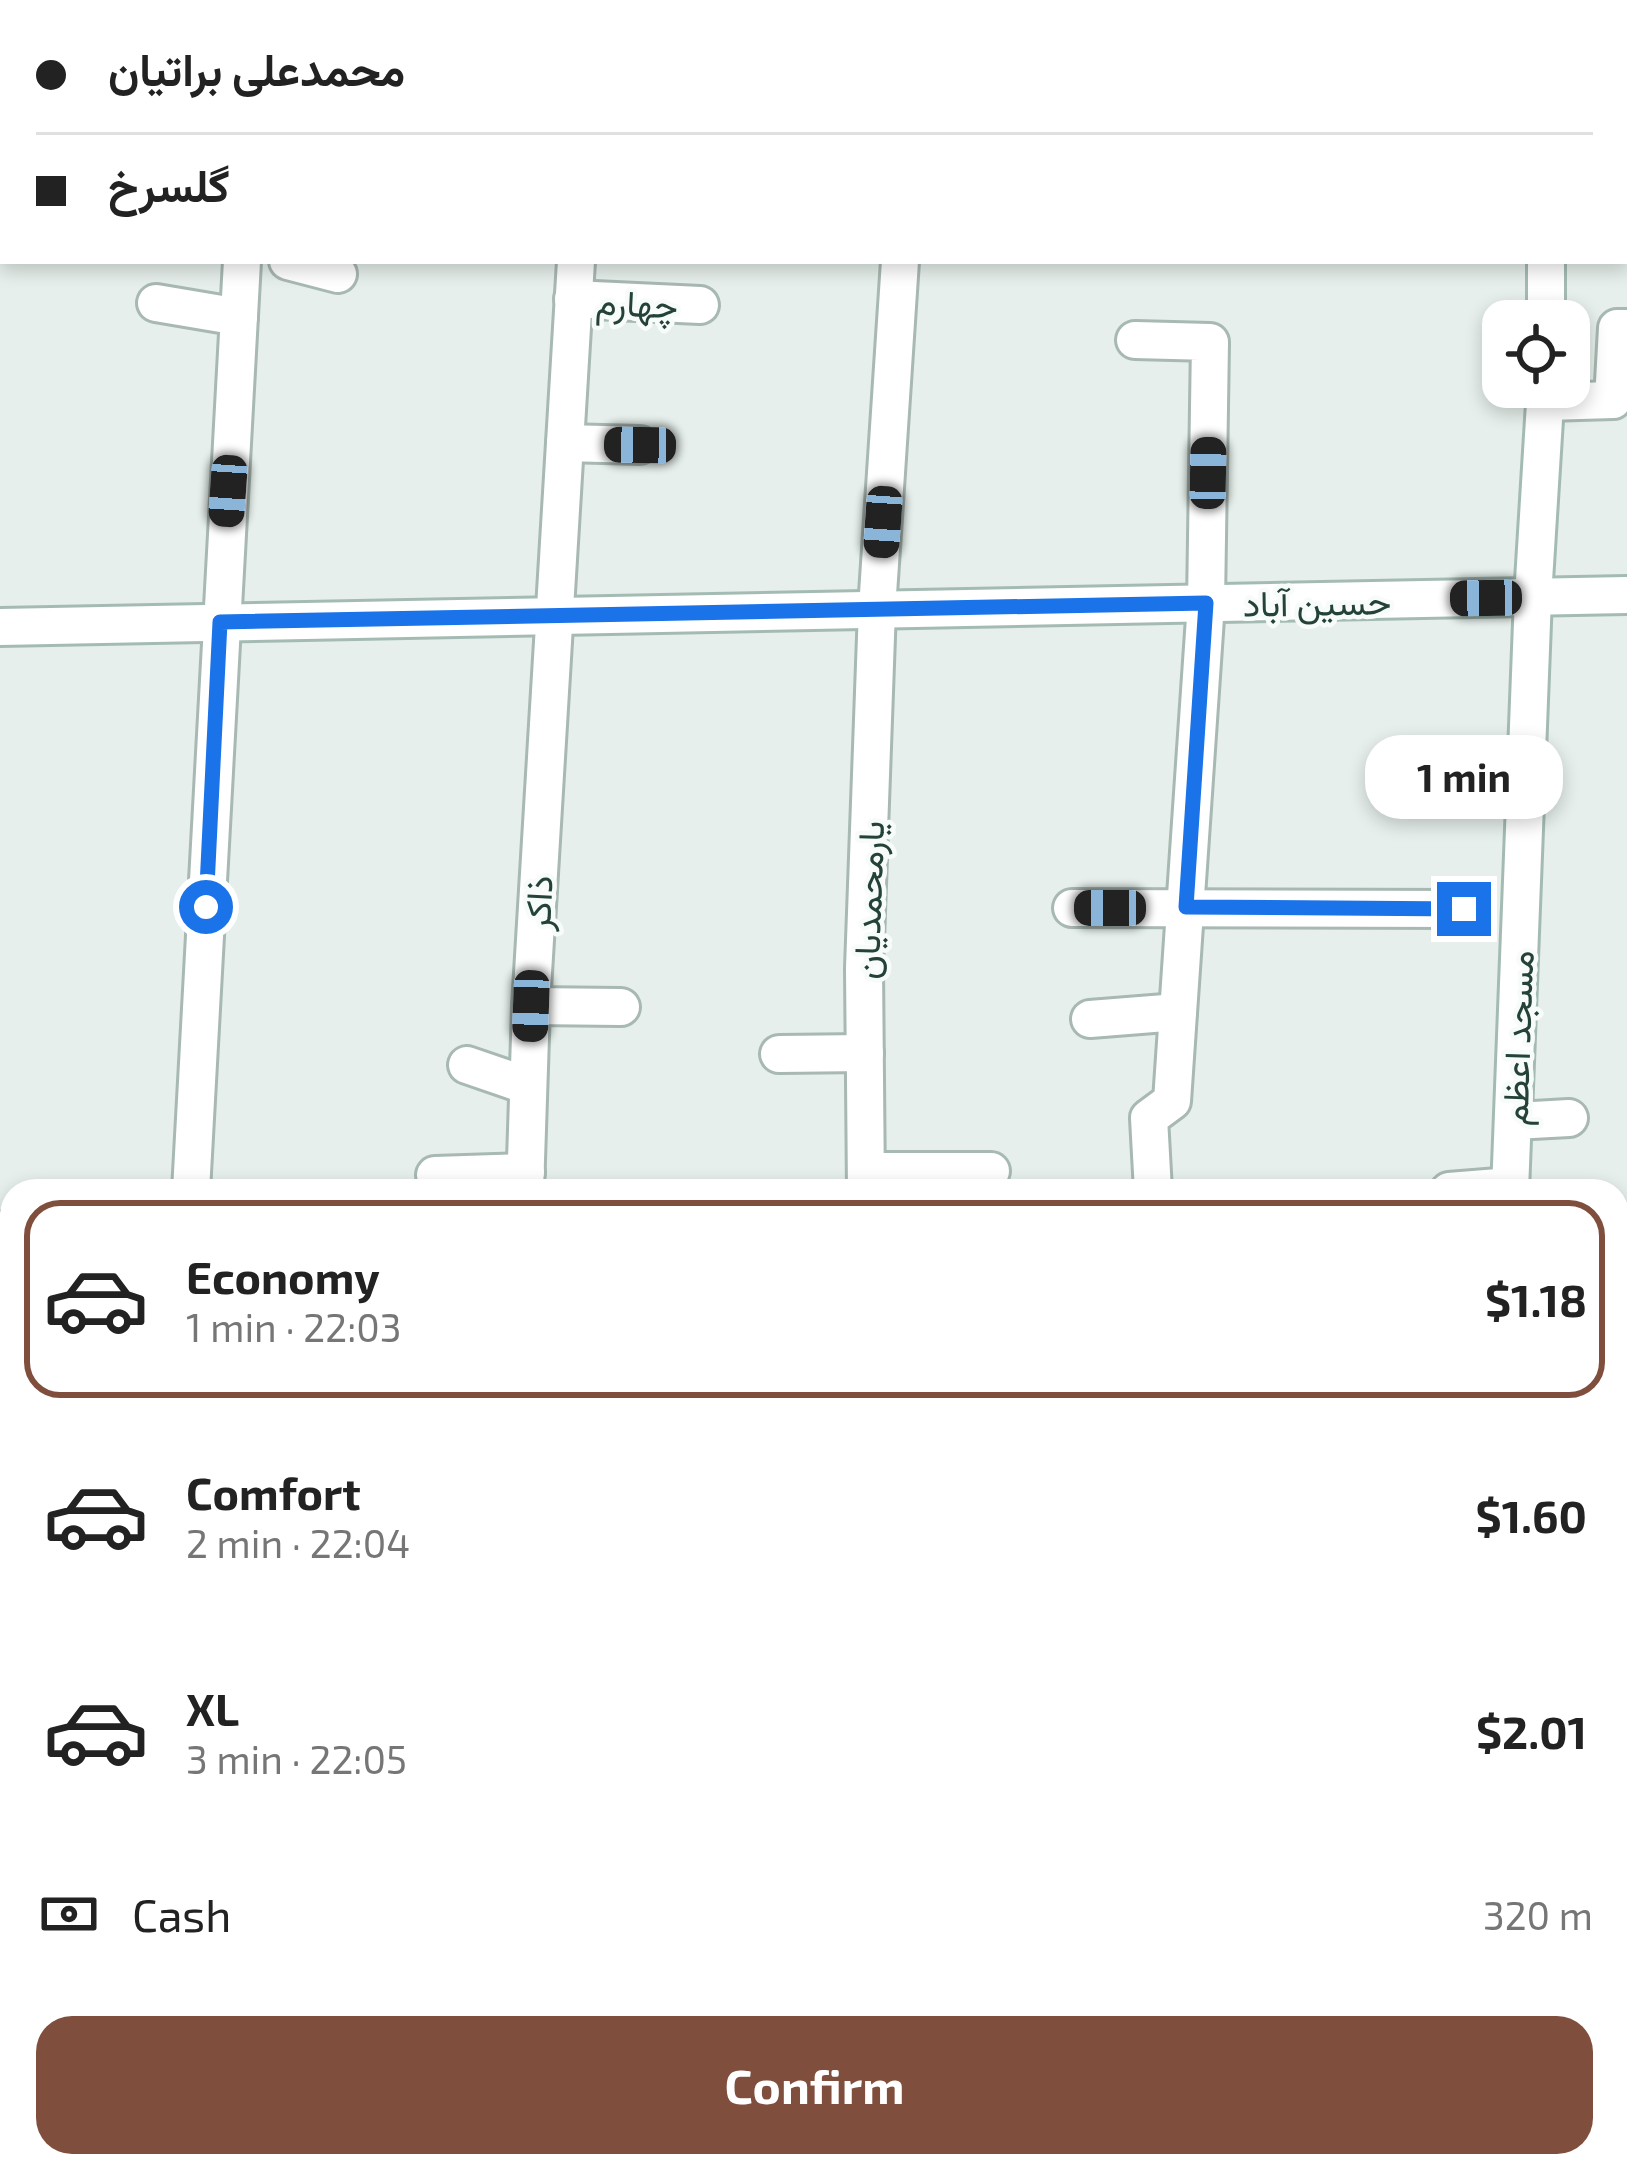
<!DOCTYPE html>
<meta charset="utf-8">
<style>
body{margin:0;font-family:"Exo 2",Vazirmatn,sans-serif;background:#f6f6f6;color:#222;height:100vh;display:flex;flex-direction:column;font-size:45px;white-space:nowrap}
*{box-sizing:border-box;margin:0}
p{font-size:39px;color:#767676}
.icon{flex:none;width:66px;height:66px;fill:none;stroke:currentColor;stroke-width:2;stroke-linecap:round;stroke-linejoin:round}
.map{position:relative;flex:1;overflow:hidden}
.details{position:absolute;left:0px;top:1179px;width:1629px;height:999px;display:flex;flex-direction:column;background:#fff;border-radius:36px 36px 0 0;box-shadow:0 6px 18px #0003}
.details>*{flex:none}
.guide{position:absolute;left:0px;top:0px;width:1629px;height:264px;box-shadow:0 6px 18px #0003;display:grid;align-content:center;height:264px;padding:0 36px;background:#fff}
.buttons{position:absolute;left:1482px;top:300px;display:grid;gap:24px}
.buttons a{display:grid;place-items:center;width:108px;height:108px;border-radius:24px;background:#fff;box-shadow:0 6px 18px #0003;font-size:60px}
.end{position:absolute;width:54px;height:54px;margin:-27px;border:15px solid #1a73e8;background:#fff;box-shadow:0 0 0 6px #fff}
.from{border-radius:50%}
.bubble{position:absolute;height:84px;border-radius:36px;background:#fff;box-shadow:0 6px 18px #0003;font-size:39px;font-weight:700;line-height:84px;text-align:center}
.car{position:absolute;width:36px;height:72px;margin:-36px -18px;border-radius:15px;box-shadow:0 0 9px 3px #0007;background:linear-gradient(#222 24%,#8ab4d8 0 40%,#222 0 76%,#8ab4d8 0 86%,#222 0)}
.guide b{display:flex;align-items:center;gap:42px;height:114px;font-size:45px}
.guide b+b{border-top:3px solid #e0e0e0}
.guide i{width:30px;height:30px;background:#222}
ul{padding:21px 0 0;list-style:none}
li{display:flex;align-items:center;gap:36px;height:198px;margin:0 24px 18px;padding:0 12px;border:6px solid transparent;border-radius:36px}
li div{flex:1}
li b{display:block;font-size:45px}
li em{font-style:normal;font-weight:700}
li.on{border-color:#804e3d}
li>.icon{width:108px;height:108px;stroke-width:1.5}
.pay{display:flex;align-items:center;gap:30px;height:132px;padding:0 36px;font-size:45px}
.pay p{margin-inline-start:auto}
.action{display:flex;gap:24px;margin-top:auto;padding:24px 36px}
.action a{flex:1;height:138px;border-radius:36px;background:#804e3d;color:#fff;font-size:48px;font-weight:700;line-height:138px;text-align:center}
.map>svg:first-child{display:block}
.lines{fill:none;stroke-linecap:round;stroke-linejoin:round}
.street-casing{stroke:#a8b8b2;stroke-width:42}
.secondary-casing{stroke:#a4bbb3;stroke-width:42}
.primary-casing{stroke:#c2cac8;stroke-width:42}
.street{stroke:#fff;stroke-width:36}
.secondary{stroke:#fff;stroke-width:36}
.primary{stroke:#6aa596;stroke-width:36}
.route{stroke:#1a73e8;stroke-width:15}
.labels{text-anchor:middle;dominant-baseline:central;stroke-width:9;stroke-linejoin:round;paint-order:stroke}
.street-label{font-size:36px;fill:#24423a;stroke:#f7fbf9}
</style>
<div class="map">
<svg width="1627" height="2176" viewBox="0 0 1627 2176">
<rect width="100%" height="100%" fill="#e6efeb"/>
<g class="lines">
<g class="street-casing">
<g id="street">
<path d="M1382,0L1383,3"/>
<path d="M258,3V0"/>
<path d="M591,3V0"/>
<path d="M1246,3V0"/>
<path d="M0,38L3,37"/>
<path d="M288,261L338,274"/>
<path d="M573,299L700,305"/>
<path d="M156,303L239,317"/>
<path d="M1135,340L1210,342L1206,603L1172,1101L1149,1118L1153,1191"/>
<path d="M1546,402L1613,400L1617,328H1627"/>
<path d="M565,443L640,445"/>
<path d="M1072,908L1464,909"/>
<path d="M531,1006L621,1007"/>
<path d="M1090,1019L1178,1012"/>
<path d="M779,1054L865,1053"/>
<path d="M467,1065L528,1086"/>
<path d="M1513,1121L1569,1118"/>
<path d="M866,1171H991"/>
<path d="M435,1175L526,1172"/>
<path d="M191,1191L242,261"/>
<path d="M525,1191L531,1006L576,261"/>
<path d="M866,1191L864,968L877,609L900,261"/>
<path d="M1449,1191L1511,1186"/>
<path d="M0,1230L12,1231"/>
<path d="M1617,1556H1627"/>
<path d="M1617,1657L1627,1658"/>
<path d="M1094,2166L1098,2176"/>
</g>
</g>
<g class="secondary-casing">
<g id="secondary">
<path d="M1583,3L1584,0"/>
<path d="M1546,261V321"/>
<path d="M0,627L1627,595"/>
<path d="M1510,1191L1533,597L1546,387"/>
<path d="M1617,1333L1627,1332"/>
<path d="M0,1474H12"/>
<path d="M469,2176V2166"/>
</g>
</g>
<g class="primary-casing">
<g id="primary">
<path d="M0,1952L12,1953"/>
<path d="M1617,1997L1627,2000"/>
<path d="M0,2061H12"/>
<path d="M1617,2061H1627"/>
<path d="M1617,2116L1627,2117"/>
</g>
</g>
<use href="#street" class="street"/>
<use href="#secondary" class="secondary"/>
<use href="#primary" class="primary"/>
</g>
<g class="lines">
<path class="route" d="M206,907L220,622L1206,603L1186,907L1464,909"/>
</g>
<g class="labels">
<g class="street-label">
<text transform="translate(637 302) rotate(3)">چهارم</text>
<text transform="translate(1317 601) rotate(-1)">حسین آباد</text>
<text transform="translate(867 900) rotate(-88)">یارمحمدیان</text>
<text transform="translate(537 903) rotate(-87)">ذاکر</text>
<text transform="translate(1516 1038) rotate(-88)">مسجد اعظم</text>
</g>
</g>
</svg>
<div class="buttons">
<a><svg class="icon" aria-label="locate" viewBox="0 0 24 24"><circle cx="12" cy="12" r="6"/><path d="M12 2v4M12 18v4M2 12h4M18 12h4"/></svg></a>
</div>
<i class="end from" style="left:206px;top:907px"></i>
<i class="end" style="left:1464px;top:909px"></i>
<div class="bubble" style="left:1365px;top:735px;width:198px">1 min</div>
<i class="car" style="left:640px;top:445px;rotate:271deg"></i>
<i class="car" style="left:1208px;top:473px;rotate:1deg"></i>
<i class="car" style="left:228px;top:491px;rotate:184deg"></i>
<i class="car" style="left:883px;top:522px;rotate:184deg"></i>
<i class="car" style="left:1486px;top:598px;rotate:269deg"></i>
<i class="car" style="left:1110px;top:908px;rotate:270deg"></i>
<i class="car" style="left:531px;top:1006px;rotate:182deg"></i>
<div class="guide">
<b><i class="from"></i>محمدعلی براتیان</b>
<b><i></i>گلسرخ</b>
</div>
<section class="details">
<ul>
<li class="on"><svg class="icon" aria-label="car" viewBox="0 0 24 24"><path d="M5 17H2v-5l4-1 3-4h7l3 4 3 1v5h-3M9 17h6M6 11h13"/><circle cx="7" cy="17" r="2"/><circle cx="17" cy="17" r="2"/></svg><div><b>Economy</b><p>1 min · 22:03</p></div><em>$1.18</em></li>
<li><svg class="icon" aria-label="car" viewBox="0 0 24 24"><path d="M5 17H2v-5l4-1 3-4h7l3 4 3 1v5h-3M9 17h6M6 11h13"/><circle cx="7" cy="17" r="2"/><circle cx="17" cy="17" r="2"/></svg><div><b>Comfort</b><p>2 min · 22:04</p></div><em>$1.60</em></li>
<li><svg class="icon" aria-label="car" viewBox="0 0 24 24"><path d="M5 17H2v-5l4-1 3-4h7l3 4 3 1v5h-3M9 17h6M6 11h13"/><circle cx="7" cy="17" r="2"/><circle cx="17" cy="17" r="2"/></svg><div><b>XL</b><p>3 min · 22:05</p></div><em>$2.01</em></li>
</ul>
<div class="pay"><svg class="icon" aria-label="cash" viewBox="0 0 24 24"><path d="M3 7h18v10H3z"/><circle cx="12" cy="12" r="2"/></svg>Cash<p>320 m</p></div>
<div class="action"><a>Confirm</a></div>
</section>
</div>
